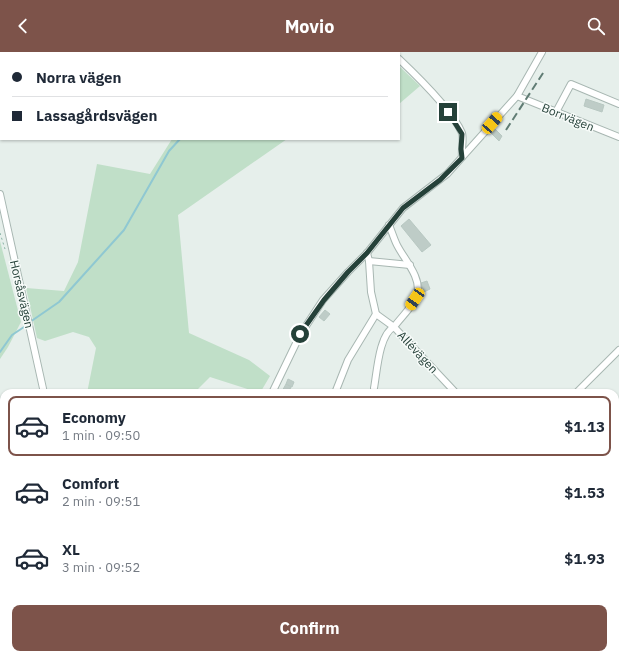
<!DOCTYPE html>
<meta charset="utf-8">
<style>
body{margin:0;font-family:"IBM Plex Sans",sans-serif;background:#f2f2f3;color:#1f2937;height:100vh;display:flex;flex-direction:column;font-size:15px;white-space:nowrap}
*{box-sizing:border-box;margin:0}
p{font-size:13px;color:#747a83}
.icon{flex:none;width:22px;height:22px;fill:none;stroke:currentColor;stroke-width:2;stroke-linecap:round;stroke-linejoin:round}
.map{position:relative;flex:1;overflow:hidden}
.side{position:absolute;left:0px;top:337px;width:619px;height:270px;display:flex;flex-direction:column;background:#fff;border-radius:12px 12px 0 0;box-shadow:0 1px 3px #0004}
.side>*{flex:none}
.hud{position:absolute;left:0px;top:0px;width:400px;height:88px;box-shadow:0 1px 3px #0004;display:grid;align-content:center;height:88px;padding:0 12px;background:#fff}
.end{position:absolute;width:18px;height:18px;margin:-9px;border:5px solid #254139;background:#fff;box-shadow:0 0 0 2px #fff}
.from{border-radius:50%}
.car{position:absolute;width:12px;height:24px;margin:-12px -6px;border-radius:5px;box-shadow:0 0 3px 1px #0007;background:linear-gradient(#f5c518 24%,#345 0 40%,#f5c518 0 76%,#345 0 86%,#f5c518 0)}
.hud b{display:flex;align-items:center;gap:14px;height:38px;font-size:15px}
.hud b+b{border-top:1px solid #e0e1e3}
.hud i{width:10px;height:10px;background:#1f2937}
ul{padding:7px 0 0;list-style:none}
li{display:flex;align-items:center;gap:12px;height:60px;margin:0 8px 6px;padding:0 4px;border:2px solid transparent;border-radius:8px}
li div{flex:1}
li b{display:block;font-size:15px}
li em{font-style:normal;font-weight:800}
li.selected{border-color:#7d534a}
li>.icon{width:36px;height:36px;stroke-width:1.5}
.action{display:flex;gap:8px;margin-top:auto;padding:8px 12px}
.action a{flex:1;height:46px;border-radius:8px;background:#7d534a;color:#fff;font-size:16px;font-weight:800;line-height:46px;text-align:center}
header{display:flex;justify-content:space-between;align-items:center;height:52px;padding:0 12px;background:#7d534a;color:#fff;font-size:18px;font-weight:800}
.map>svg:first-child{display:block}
.green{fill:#c0dfc8}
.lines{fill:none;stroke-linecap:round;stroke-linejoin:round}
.stream{stroke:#8fc8d2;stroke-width:2}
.building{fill:#beccc7;stroke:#b8c8c2}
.minor-casing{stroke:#a8b7b2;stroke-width:8}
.path{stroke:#87b2a4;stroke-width:1;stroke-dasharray:2 3;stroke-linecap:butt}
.minor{stroke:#fff;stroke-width:6}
.rail{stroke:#607c74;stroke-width:2;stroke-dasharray:8 4;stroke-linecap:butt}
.route{stroke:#254139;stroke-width:5}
.labels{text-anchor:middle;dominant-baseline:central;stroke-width:3;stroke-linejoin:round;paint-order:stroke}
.street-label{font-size:12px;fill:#254139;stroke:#f7fbf9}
</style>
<header><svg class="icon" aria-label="back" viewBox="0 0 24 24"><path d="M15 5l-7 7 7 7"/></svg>Movio<svg class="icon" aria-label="search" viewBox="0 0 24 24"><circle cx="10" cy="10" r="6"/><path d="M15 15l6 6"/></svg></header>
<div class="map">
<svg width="619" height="607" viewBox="0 0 619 607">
<rect width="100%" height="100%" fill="#e6efeb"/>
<g class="green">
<path d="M399,14L420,34L399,52Z"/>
<path d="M172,87H287L178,163L189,281L249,308L270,324L260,341L210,325L194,341H87L96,296L89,285L73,280L45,289L37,286L26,236L64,239L78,210L97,112L150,122Z"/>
<path d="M0,189L21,270L8,295L0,307Z"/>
<path d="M4,501V603H133L131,607H0V512Z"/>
</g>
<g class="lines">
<g class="stream">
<path d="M384,1L385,0"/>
<path d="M30,270L59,250L124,178L169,99L180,87"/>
<path d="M0,300L12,283L27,273"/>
</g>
</g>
<g class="building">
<path d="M586,47L604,53L602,60L584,54Z"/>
<path d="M495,77L502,84L499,89L491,81Z"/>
<path d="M409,167L431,193L422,200L401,174Z"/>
<path d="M427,229L430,237L424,240L421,231Z"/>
<path d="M325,258L330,262L324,269L319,265Z"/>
<path d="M288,327L294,330L292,335L286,332Z"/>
<path d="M286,332L291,335L289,339L287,338L286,341H281Z"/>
</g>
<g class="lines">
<g class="minor-casing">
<g id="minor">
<path d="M391,0L392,1"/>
<path d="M399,7C417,24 452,58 462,81C464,87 461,98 462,105"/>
<path d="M517,44L619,85"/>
<path d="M556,60L571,32L619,52"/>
<path d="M0,142L44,341"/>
<path d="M389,173C392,180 394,187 397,193C404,207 422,226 417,242C414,254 401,265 394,275L456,341"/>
<path d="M367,201L369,209L371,240L376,262L394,275C379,282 377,320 374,336"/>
<path d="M369,209L410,213"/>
<path d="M272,341L300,283L323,248L348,220L367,201L403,156L447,122L517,44L542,0"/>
<path d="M335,341L348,308L376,262"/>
<path d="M576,341L619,298"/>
<path d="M0,488L4,478"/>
<path d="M615,497L619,495"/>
<path d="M615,547L617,544"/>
<path d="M135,607L137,603"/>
<path d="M476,607L481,603"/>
<path d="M593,607L594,603"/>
</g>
</g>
<g class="path">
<path d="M0,181L5,197"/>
<path d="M0,504L4,494"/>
</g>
<use href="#minor" class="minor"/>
<path class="rail" d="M506,78L545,18"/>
</g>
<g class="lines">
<path class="route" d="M300,282L324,248L348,220L367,201L403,156L440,128L462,106L461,97L462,82L448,60"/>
</g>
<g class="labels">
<g class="street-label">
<text transform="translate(568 65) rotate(22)">Borrvägen</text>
<text transform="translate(22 242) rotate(77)">Horsåsvägen</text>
<text transform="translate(418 300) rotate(47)">Allévägen</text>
</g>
</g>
</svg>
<i class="end from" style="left:300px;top:282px"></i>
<i class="end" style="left:448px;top:60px"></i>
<i class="car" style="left:492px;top:71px;rotate:41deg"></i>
<i class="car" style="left:415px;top:247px;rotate:214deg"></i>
<div class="hud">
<b><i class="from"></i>Norra vägen</b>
<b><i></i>Lassagårdsvägen</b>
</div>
<section class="side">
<ul>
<li class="selected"><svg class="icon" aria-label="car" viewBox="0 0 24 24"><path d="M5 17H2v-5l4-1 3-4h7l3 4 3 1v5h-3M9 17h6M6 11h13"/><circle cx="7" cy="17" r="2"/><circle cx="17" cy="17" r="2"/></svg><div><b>Economy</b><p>1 min · 09:50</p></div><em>$1.13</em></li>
<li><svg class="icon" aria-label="car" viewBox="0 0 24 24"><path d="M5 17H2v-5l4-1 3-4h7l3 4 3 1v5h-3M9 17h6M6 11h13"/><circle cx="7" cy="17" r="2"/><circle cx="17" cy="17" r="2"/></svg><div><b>Comfort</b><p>2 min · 09:51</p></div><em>$1.53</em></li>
<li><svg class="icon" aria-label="car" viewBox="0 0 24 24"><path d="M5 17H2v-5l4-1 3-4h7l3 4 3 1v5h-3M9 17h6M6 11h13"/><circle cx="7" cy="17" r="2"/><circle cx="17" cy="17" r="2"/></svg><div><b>XL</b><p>3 min · 09:52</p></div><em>$1.93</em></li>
</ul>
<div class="action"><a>Confirm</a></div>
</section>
</div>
